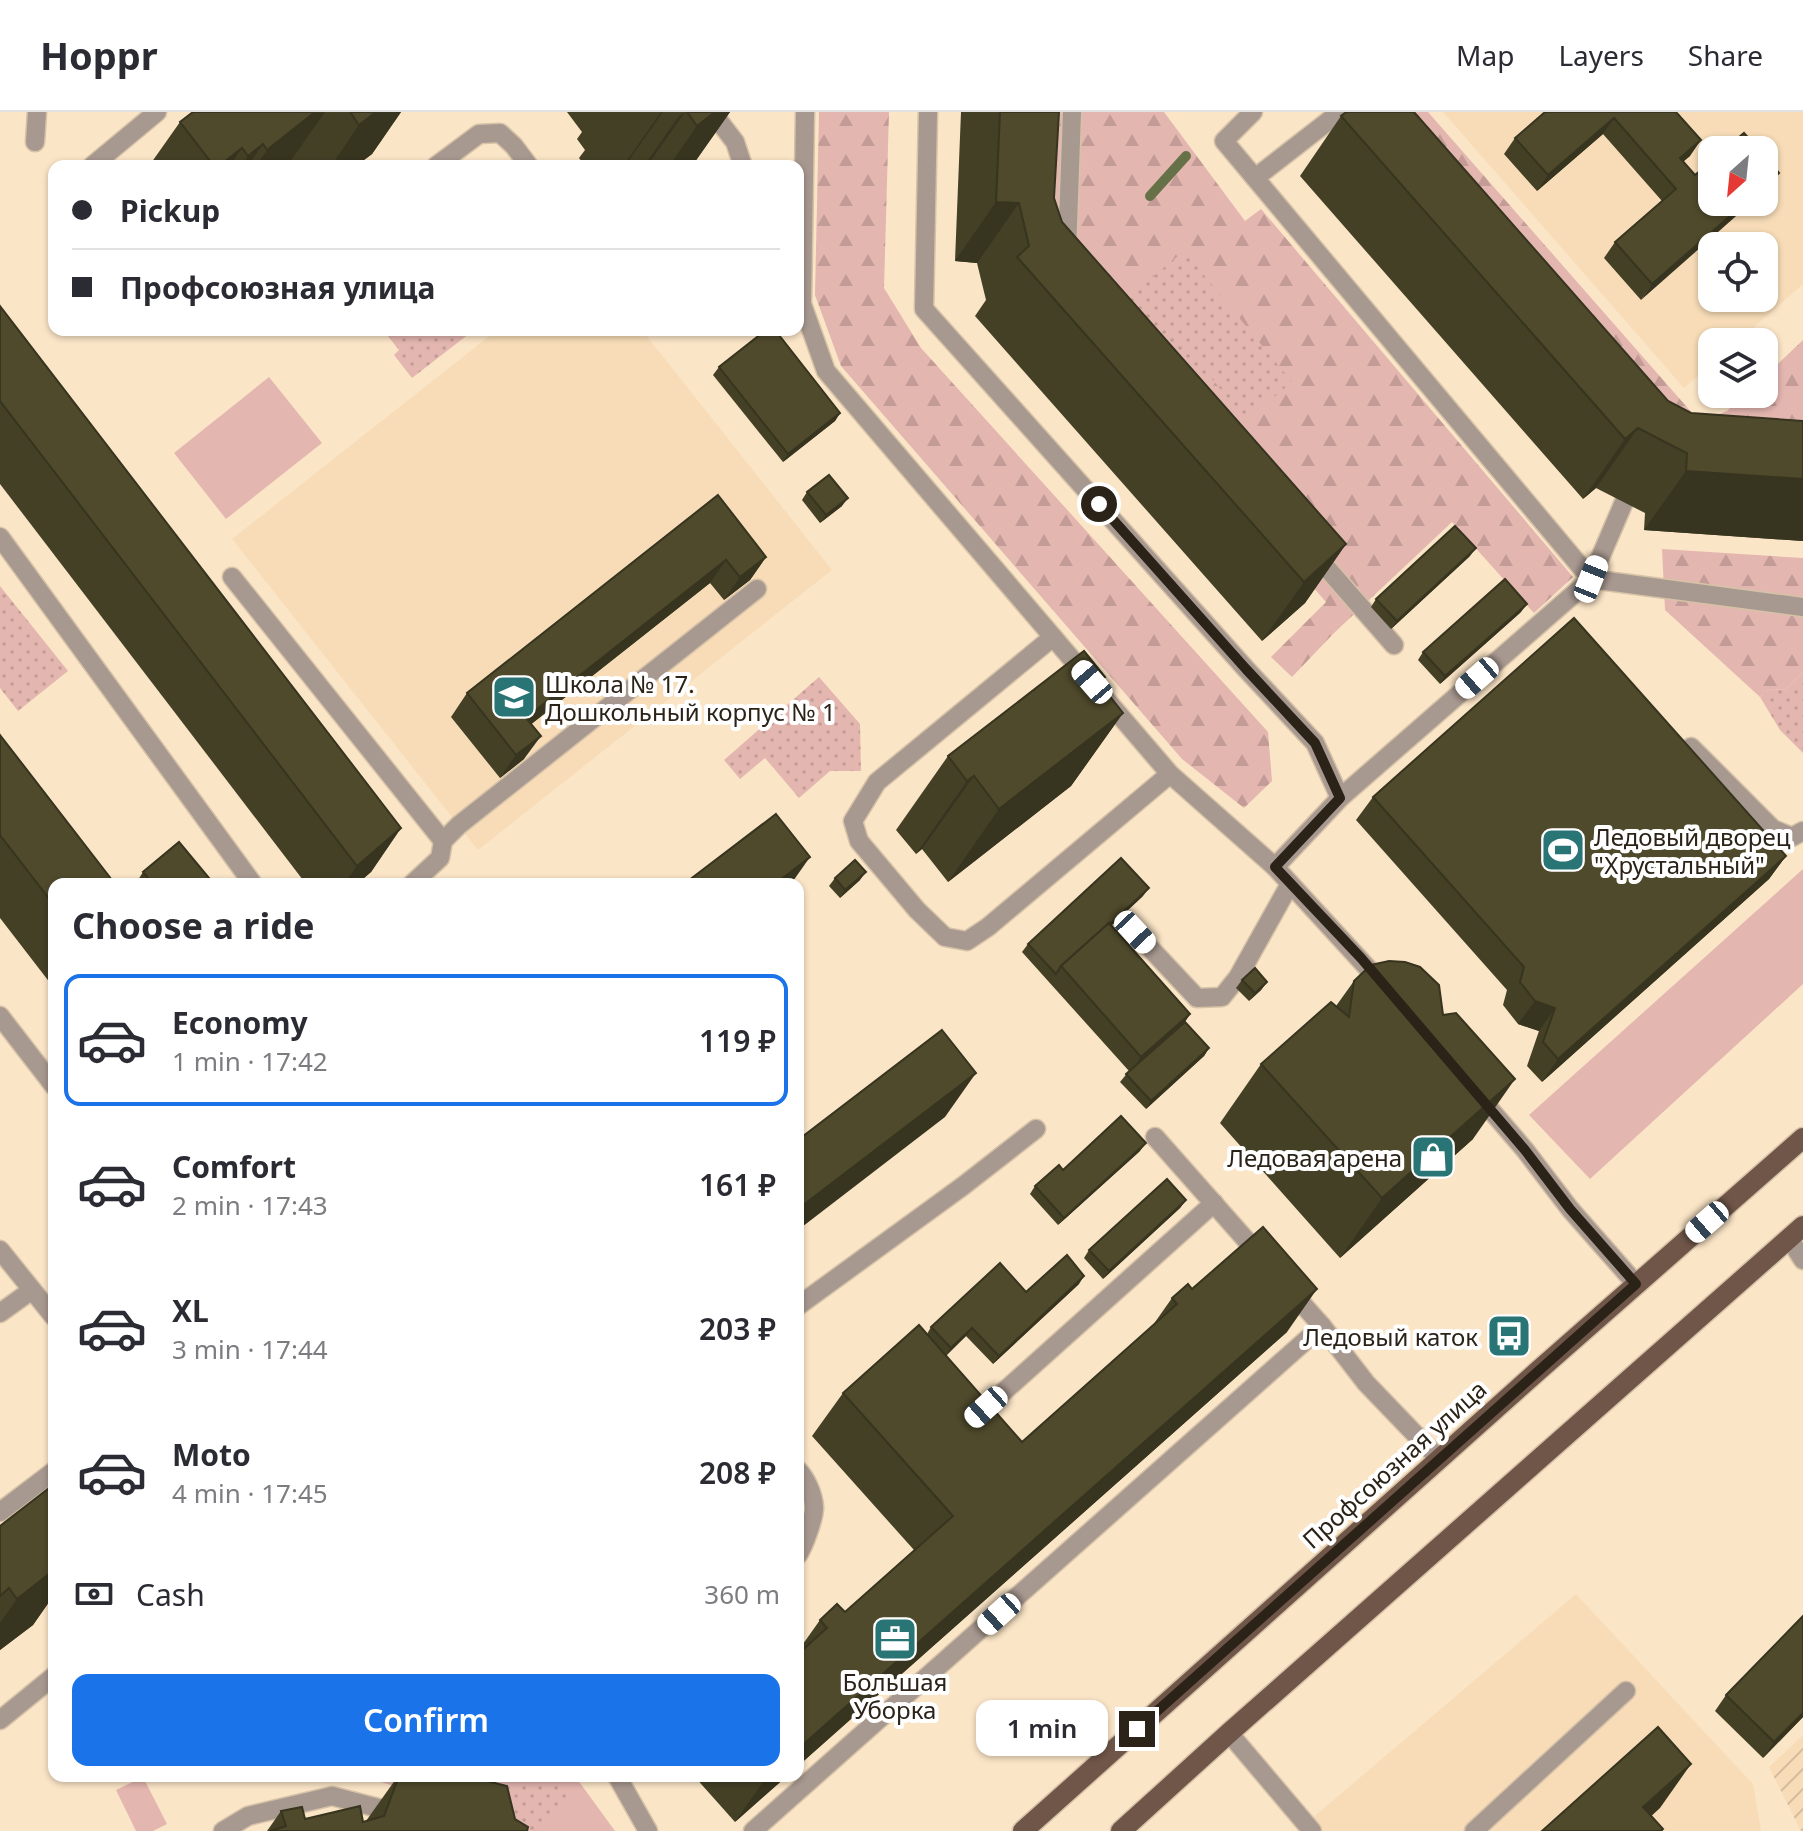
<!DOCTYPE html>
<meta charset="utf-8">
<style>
body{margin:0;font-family:"Noto Sans",sans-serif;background:#f7f7f7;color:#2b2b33;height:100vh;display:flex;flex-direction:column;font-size:30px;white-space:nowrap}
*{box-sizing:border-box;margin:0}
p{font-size:26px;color:#7c7c81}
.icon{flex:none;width:44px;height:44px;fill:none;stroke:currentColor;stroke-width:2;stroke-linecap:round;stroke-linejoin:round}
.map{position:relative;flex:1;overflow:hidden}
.side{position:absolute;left:48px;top:766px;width:756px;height:904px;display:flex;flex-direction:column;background:#fff;border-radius:16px;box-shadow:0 2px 6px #0004}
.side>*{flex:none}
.hud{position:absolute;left:48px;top:48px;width:756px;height:176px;border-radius:16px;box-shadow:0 2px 6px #0004;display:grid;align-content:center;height:176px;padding:0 24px;background:#fff}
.needle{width:52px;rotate:207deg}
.tools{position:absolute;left:1698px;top:24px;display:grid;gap:16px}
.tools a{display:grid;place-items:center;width:80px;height:80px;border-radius:16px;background:#fff;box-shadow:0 2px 6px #0004;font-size:40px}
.end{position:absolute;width:36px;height:36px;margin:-18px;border:10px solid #2b2317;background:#fff;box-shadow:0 0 0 4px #fff}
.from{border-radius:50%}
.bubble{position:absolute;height:56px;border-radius:16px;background:#fff;box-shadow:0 2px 6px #0004;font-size:26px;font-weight:600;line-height:56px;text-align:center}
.car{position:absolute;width:24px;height:48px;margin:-24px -12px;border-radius:10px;box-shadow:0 0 6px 2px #0007;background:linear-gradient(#fff 24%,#345 0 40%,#fff 0 76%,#345 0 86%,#fff 0)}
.hud b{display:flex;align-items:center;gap:28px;height:76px;font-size:30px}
.hud b+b{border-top:2px solid #e1e1e2}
.hud i{width:20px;height:20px;background:#2b2b33}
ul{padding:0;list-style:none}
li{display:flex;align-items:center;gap:24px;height:132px;margin:0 16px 12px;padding:0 8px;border:4px solid transparent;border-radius:16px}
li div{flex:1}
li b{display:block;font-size:30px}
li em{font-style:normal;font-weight:600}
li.current{border-color:#1a73e8}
li>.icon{width:72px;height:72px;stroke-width:1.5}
h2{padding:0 24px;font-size:36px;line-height:96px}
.pay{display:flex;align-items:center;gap:20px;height:88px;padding:0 24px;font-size:30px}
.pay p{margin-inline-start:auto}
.cta{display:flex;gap:16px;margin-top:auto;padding:16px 24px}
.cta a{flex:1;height:92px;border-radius:16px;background:#1a73e8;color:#fff;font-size:32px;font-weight:600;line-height:92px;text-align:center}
header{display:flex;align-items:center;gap:48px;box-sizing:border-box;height:112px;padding:0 40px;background:#fff;border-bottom:2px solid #e1e1e2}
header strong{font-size:38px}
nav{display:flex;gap:44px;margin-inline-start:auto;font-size:28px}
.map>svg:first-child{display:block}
.built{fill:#f7dcb7;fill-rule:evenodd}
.industrial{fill:url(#industrial-furrows)}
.grass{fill:#e4b6b0}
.forest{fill:url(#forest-firs)}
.park{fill:url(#park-dots)}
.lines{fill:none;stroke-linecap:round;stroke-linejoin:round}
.stream{stroke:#677148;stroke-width:10}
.lane-casing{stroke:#d6c2a7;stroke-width:21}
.primary-casing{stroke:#d6c2a7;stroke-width:23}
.lane{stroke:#a79890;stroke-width:18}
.primary{stroke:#6f5648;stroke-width:20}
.wall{fill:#444026}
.shaded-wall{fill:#37341f}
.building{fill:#4f4a2c;stroke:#37341f;stroke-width:2}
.route{stroke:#2b2317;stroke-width:10}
.labels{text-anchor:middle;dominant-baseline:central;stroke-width:8;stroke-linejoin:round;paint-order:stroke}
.poi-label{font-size:24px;fill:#2b2317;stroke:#fff;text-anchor:start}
.street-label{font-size:24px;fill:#2b2317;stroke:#fff}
</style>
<header>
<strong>Hoppr</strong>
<nav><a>Map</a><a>Layers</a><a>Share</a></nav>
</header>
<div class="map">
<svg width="1803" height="1719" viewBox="0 0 1803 1719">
<defs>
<pattern id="industrial-furrows" width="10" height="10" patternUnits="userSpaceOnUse" patternTransform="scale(2)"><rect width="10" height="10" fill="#f7dcb7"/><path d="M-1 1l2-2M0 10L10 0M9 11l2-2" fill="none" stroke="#d4bc9d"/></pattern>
<pattern id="forest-firs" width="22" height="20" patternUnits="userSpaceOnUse" patternTransform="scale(2)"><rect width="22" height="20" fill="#e4b6b0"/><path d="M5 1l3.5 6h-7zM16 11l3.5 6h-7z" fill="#c49c97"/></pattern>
<pattern id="park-dots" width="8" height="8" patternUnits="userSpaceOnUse" patternTransform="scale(2)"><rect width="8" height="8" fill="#e4b6b0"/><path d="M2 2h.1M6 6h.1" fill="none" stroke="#c49c97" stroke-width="1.8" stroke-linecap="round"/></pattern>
</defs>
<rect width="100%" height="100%" fill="#fbe5c7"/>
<g class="built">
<path d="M1443,0H1803V172L1737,230H1712V252L1684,276ZM1712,38H1764V90H1712ZM1712,134H1764V186H1712Z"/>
<path d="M497,218H642L832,458L478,738L232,427Z"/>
<path d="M1576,1482L1753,1672L1761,1719H1297Z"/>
</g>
<path class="industrial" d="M1803,1623V1719H1801L1769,1655Z"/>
<g class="grass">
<path d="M269,265L322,331L226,407L174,341Z"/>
<path d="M1803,757V872L1590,1067L1529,1003Z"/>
<path d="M362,1664H575L615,1719H446L416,1681Z"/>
<path d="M143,1665L167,1712L153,1719H136L116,1678Z"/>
</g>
<g class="forest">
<path d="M819,0H889L884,176L921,236L1268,620L1272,669L1244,696L1182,647L841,254L815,183Z"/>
<path d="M1044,0H1164L1245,109L1261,97L1573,465L1534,501L1452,410L1334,521L1292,565L1271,545L1326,490L1047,168Z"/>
<path d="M1340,0H1428L1700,310L1727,299L1745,282H1764V265L1803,228V360L1660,349Z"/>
<path d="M1662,437L1803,446V560L1785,578L1770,577L1760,585L1665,498Z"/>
</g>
<g class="park">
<path d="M1184,139L1292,270L1246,308L1208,262L1197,270L1127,186Z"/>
<path d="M383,218H474L412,266L394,243L399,238Z"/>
<path d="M0,474L68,559L18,599L0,576Z"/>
<path d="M1803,560V641L1780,618L1760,585L1770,577L1785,578Z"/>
<path d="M819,565L860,612L861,659H830L799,686L765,646L740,667L724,648Z"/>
<path d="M446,1664H555L571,1685L536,1719H471Z"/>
</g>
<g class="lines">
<path class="stream" d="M1150,84L1186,44"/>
<g class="lane-casing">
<g id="lane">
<path d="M712,0L735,30L743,54"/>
<path d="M805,0L802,192L826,259L1088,566"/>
<path d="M928,0L924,197L1246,557L1315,631L1340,686"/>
<path d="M1253,0L1224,29L1591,467L1624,390"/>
<path d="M35,30L37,0"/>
<path d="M92,54L157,0"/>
<path d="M436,54L479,22L500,21L514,34L529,54"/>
<path d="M1255,66L1340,0"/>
<path d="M1067,140L1072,0"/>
<path d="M0,425L253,772"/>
<path d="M1312,439L1394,533"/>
<path d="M232,465L443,729L440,746L412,772"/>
<path d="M1053,525L877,670L853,709L859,729L917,798L945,825L967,829L988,815L1170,662"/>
<path d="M1104,585L1170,662L1275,755L1384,874"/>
<path d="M1691,635L1773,717L1792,725L1803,719"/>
<path d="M443,729L459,713L757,477"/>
<path d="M1275,755L1340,686L1591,467L1803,495"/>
<path d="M1135,820L1197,886L1222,885L1238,865L1290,772"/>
<path d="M0,904L54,974"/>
<path d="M1476,981L1525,1038L1570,1097L1636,1172"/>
<path d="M1155,1025L1262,1146"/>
<path d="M1789,1126L1803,1148"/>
<path d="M0,1138L54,1205"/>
<path d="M1289,1177L1322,1214L1366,1271L1439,1347"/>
<path d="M798,1194L963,1074L1036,1017"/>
<path d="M0,1201L32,1178"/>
<path d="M972,1308L1214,1091"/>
<path d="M798,1358C806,1366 813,1382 814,1394C815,1404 804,1434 798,1443"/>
<path d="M0,1400L54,1359"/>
<path d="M0,1608L54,1564"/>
<path d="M1229,1621L1312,1719"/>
<path d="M617,1664L648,1719"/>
<path d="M223,1719L248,1704L332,1684L413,1705L425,1719"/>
<path d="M753,1719L1322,1214"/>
<path d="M1474,1719L1626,1579"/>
</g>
</g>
<g class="primary-casing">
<g id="primary">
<path d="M1023,1719L1539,1258L1803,1026"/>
<path d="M1121,1719L1229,1621L1803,1114"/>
</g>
</g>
<use href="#lane" class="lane"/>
<use href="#primary" class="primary"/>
</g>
<g class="wall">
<path d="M193,0H401L372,42L356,54H149L180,10Z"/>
<path d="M567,0H730L692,54H585L579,46L585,38L577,27L582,20Z"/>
<path d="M961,0H1059L1054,86L1062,110L1346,432L1305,491L1262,529L975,204L986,188L977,151L955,149Z"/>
<path d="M1545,0H1676L1690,44L1683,49L1712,90L1641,188L1604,146L1615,130L1662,89L1603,22L1537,79L1504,42L1515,26Z"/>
<path d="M1341,4L1668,289L1691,301L1803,309V429L1644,418L1645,401L1596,376L1583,387L1300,64Z"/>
<path d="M0,194L401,716L371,760L357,772H306L0,372Z"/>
<path d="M719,255L840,301L835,309L783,350L713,263Z"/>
<path d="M807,380L842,394L820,411L802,388Z"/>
<path d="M718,383L766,445L750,468L724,488L710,471L531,612L524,647L500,666L451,605L467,581Z"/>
<path d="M1470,444L1391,517L1371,495L1376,487Z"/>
<path d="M1521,500L1440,572L1418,548L1423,540Z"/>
<path d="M1100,571L1123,601L1071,674L948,770L922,737L916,742L896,718L948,644Z"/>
<path d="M0,623L54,772V876L0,806Z"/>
<path d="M1373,685L1786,744L1769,767L1542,970L1527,954L1539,919L1518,912L1503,893L1507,878L1356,708Z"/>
<path d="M143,760L214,772H141L138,768Z"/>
<path d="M835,766L860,768L840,786L829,774Z"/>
<path d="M1143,784L1111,814L1190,902L1185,910L1209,936L1204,944L1146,997L1120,970L1129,959L1022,840L1028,832Z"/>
<path d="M1242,868L1267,870L1261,878L1249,889L1236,876Z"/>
<path d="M1354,869L1443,903L1473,1027L1340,1146L1220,1011L1261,952L1336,894Z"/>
<path d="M1140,1039L1058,1113L1030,1082L1035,1074Z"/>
<path d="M1186,1088L1180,1096L1103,1167L1084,1146L1089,1138Z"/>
<path d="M1079,1172L993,1252L966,1224L946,1244L1022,1330L1153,1213L1172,1186L1192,1177L1287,1220L798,1654V1539L820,1508L845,1500L914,1438L812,1324L843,1281L927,1222L931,1215L1026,1180Z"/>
<path d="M54,1375V1491L51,1487L33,1513L0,1538V1414Z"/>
<path d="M1726,1583L1803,1605L1763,1646L1715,1599Z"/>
<path d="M398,1664H480L515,1707L527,1719H267L281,1699L305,1707L363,1710L366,1709Z"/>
<path d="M694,1664H787L735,1710Z"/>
</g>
<g class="shaded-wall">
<path d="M315,0H325L287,54H256L267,38Z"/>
<path d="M376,0H401L372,42L356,54H331L359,13Z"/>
<path d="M661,0H663L625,54H623Z"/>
<path d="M685,0L647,54H644L679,4Z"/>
<path d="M715,0H730L692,54H669L697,14Z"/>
<path d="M1614,6L1603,22L1537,79L1548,63Z"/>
<path d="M1701,28L1690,44L1669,62L1680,46Z"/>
<path d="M263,32L248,54H241L248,44Z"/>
<path d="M242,36L230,54H219Z"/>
<path d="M1779,61L1768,76L1764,80V74Z"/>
<path d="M996,90L1019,91L977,151L955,149Z"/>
<path d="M1746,90H1752L1641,188L1652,172Z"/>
<path d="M840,301L835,309L783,350L788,342Z"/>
<path d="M1638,316L1596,376L1583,387L1625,327Z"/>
<path d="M1686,359L1803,367V429L1644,418Z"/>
<path d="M848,386L842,394L820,411L826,403Z"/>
<path d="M1346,432L1305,491L1262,529L1304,470Z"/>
<path d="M1476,436L1470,444L1391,517L1397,509Z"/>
<path d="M766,445L750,468L724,488L740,465Z"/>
<path d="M726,448L710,471L510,629L526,606Z"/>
<path d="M1527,492L1521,500L1440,572L1445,564Z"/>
<path d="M1123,601L1071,674L948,770L999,697Z"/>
<path d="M541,624L524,647L500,666L516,643Z"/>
<path d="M974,664L922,737L916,742L967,669Z"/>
<path d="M401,716L371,760L357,772H344L357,754Z"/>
<path d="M1786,744L1769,767L1542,970L1558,947Z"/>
<path d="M810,745L791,772H775Z"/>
<path d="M866,760L860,768L840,786L845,778Z"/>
<path d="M1149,776L1143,784L1064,857L1063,856Z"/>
<path d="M1267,870L1261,878L1249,889L1255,881Z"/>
<path d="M1535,889L1555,896L1539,919L1518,912Z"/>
<path d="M1190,902L1179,918L1130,961L1141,945Z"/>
<path d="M1209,936L1204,944L1146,997L1151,989Z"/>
<path d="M976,961L945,1005L798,1118V1097Z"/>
<path d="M1515,967L1473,1027L1340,1146L1382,1086Z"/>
<path d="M1146,1031L1140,1039L1058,1113L1064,1106Z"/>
<path d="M1186,1088L1180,1096L1103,1167L1109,1159Z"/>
<path d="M1084,1164L1079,1172L993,1252L999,1244Z"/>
<path d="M1317,1177L1287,1220L798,1654V1637Z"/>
<path d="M972,1216L966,1224L945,1244L951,1236Z"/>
<path d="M54,1458V1483L33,1513L0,1538V1511L17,1487Z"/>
<path d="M1803,1601V1605L1763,1646L1774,1630Z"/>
<path d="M1691,1652L1660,1696L1635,1719L1643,1695Z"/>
<path d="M768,1664H787L735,1710L766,1666Z"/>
</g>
<g class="building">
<path d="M193,0H315L267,38L263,32L248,44L242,36L219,54H214L180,10Z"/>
<path d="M350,0H376L359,13Z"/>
<path d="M687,0H715L697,14Z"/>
<path d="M1000,0H1059L1054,86L1062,110L1346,432L1304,470L1017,145L1029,134L1019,91L996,90Z"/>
<path d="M1346,0H1414L1668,289L1691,301L1803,309V367L1686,359L1687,341L1665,330L1638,316L1625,327L1341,4Z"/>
<path d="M1545,0H1676L1701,28L1680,46L1695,63L1712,49V90H1746L1652,172L1615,130L1676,77L1614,6L1548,63L1515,26Z"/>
<path d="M1744,21L1759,38H1724Z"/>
<path d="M1764,44L1779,61L1764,74Z"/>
<path d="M0,194L401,716L357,754L0,289Z"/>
<path d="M766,218H775L840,301L788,342L719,255Z"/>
<path d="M829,363L848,386L826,403L807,380Z"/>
<path d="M718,383L766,445L740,465L726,448L526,606L541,624L516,643L467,581Z"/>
<path d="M1455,414L1476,436L1397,509L1376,487Z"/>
<path d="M1505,467L1527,492L1445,564L1423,540Z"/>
<path d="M1574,506L1786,744L1558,947L1543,930L1555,896L1535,889L1520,870L1524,855L1373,685Z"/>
<path d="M1084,539L1105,565L1098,569L1123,601L999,697L974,664L967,669L948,644Z"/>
<path d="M0,623L115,772H54V793L0,723Z"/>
<path d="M776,702L810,745L775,772H684Z"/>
<path d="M179,730L214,772H153L143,760Z"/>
<path d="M1121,746L1149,776L1110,812L1109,811L1061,854L1056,862L1028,832Z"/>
<path d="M855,748L866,760L845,778L835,766Z"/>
<path d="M1109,811L1190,902L1141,945L1061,854Z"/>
<path d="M1389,849L1405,850L1420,855L1439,873L1443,903L1456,901L1515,967L1382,1086L1261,952L1331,890L1349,905L1354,869L1371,853Z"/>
<path d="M1255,856L1267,870L1255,881L1242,868Z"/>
<path d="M1185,910L1209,936L1151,989L1126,962Z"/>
<path d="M942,918L976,961L798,1097V1028Z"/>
<path d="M1121,1004L1146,1031L1064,1106L1035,1074L1059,1053L1063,1058Z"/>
<path d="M1167,1067L1186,1088L1109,1159L1089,1138Z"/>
<path d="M1263,1115L1317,1177L798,1637V1542L827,1516L820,1508L837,1492L845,1500L953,1404L843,1281L919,1213L1022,1330L1177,1192L1172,1186L1188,1172L1192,1177Z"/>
<path d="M1067,1143L1084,1164L999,1244L972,1216L951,1236L931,1215L1000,1151L1026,1180Z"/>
<path d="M53,1373L54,1375V1458L17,1487L9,1476L0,1484V1414Z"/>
<path d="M1803,1504V1601L1774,1630L1726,1583Z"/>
<path d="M1658,1615L1691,1652L1643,1695L1663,1717L1661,1719H1542Z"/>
<path d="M399,1664H480L483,1668L507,1674L515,1707L528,1715L527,1719H270L286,1714L281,1699L302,1695L305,1707L360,1694L363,1710L384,1704Z"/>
</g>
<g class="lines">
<path class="route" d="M1099,392L1246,557L1315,631L1340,686L1275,755L1361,846L1525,1038L1570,1097L1636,1172L1137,1617"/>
</g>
<defs>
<g id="school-square" transform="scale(2.3)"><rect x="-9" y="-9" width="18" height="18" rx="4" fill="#297475" stroke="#fff"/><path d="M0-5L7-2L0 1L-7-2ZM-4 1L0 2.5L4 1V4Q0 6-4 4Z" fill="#fff"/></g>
<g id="stadium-square" transform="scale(2.3)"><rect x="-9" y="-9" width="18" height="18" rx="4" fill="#297475" stroke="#fff"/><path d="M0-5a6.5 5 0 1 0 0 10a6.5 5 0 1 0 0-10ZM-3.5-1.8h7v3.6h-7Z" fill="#fff"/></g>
<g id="shop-square" transform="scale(2.3)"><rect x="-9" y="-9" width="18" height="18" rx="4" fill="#297475" stroke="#fff"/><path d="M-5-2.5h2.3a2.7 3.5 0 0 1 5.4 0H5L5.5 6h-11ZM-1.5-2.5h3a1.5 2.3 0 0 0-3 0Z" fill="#fff"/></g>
<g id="bus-square" transform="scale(2.3)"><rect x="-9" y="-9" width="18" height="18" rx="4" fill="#297475" stroke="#fff"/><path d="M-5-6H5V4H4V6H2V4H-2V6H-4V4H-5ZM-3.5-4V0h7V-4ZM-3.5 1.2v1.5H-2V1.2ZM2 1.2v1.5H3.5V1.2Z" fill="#fff"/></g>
<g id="office-square" transform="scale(2.3)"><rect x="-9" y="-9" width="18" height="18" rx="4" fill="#297475" stroke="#fff"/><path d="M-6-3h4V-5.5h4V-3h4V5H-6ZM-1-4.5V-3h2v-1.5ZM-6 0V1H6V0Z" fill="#fff"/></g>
</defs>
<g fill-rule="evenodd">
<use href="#school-square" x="514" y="585"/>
<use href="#stadium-square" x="1563" y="738"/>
<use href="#shop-square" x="1433" y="1045"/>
<use href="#bus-square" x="1509" y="1224"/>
<use href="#office-square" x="895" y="1527"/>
</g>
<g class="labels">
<g class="poi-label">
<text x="545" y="571">Школа № 17.<tspan x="545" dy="28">Дошкольный корпус № 1</tspan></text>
<text x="1594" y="724">Ледовый дворец<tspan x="1594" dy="28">"Хрустальный"</tspan></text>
<text x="1402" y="1045" text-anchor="end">Ледовая арена</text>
<text x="1478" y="1224" text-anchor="end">Ледовый каток</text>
<text x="895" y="1569" text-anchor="middle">Большая<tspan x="895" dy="28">Уборка</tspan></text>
</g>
<g class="street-label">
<text transform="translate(1394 1352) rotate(-42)">Профсоюзная улица</text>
</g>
</g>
</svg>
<div class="tools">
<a><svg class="needle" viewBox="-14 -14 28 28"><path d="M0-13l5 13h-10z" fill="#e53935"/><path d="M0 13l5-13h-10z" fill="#7c7c81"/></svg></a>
<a><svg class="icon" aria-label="locate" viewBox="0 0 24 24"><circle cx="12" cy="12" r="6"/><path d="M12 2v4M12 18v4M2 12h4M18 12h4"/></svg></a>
<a><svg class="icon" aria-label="layers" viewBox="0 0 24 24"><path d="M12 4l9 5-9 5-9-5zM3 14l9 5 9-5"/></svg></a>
</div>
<i class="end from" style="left:1099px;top:392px"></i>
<i class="end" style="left:1137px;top:1617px"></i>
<div class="bubble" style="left:976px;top:1588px;width:132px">1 min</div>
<i class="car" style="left:1591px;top:467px;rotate:22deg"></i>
<i class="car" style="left:1477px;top:566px;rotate:229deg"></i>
<i class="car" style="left:1092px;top:570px;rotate:319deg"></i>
<i class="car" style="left:1135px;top:820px;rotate:137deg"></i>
<i class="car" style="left:1707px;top:1110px;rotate:229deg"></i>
<i class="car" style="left:986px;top:1295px;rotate:228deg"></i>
<i class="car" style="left:999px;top:1502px;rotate:228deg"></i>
<div class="hud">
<b><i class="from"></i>Pickup</b>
<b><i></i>Профсоюзная улица</b>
</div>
<section class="side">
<h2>Choose a ride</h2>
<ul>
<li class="current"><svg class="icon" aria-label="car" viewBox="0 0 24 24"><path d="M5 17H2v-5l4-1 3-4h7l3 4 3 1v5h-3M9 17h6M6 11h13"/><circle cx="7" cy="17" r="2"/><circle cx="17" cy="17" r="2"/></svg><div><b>Economy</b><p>1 min · 17:42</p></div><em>119 ₽</em></li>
<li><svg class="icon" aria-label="car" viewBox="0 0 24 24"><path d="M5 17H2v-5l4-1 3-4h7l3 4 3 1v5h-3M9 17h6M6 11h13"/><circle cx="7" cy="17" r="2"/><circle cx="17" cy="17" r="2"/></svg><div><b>Comfort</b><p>2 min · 17:43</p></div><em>161 ₽</em></li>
<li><svg class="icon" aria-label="car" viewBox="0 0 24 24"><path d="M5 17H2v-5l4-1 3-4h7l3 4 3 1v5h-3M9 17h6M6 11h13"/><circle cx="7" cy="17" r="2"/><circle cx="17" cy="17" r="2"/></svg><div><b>XL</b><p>3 min · 17:44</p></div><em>203 ₽</em></li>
<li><svg class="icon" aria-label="car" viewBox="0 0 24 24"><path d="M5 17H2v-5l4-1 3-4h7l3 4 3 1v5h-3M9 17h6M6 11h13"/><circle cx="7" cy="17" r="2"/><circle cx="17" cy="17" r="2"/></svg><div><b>Moto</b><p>4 min · 17:45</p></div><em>208 ₽</em></li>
</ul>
<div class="pay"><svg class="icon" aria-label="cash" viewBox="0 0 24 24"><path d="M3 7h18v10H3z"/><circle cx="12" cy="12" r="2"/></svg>Cash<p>360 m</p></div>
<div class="cta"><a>Confirm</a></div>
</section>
</div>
